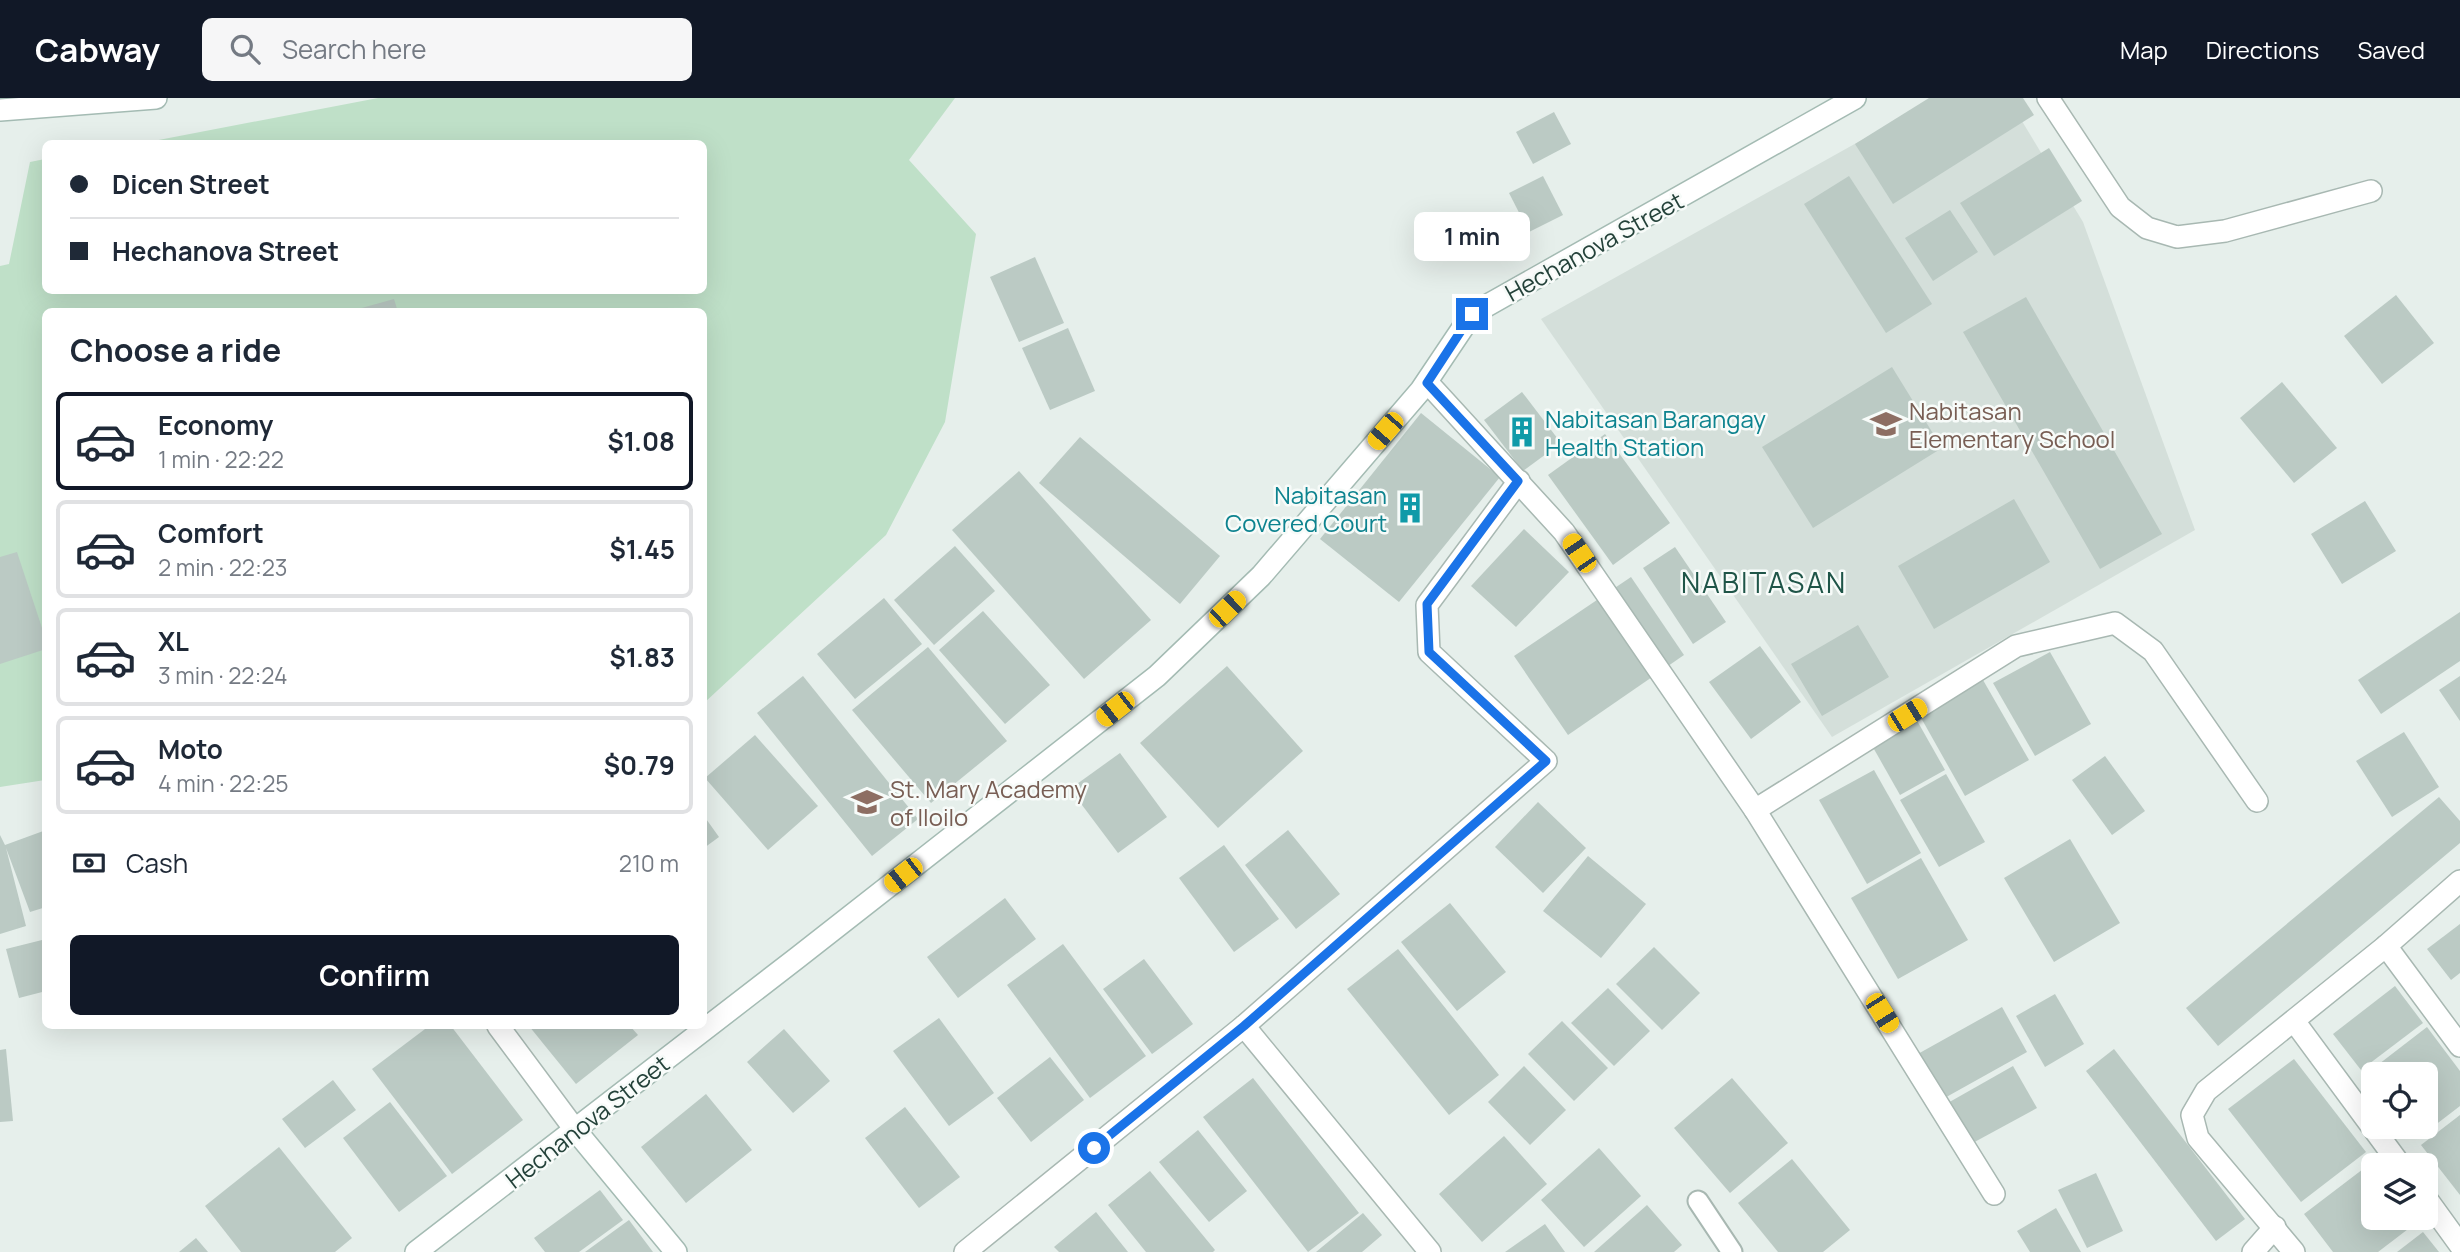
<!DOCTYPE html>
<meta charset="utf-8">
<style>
body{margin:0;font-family:Manrope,sans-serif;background:#f6f6f7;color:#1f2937;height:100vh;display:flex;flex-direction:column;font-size:26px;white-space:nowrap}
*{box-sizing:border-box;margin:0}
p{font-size:23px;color:#747a83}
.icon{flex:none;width:38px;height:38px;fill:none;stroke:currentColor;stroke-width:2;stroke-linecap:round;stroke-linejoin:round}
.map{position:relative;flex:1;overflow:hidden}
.panel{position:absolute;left:42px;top:210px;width:665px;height:721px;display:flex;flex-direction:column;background:#fff;border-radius:10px;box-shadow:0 7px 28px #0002}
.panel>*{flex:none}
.guide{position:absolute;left:42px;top:42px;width:665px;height:154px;border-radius:10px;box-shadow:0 7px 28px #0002;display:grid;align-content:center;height:154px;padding:0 28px;background:#fff}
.controls{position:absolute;left:2361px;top:964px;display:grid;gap:14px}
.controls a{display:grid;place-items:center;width:77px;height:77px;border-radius:10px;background:#fff;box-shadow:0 7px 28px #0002;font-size:35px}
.end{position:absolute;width:32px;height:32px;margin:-16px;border:9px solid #1a73e8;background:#fff;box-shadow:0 0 0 4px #fff}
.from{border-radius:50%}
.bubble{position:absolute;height:49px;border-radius:10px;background:#fff;box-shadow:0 7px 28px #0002;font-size:23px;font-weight:700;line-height:49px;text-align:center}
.car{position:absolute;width:21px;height:42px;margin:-21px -10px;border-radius:9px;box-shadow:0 0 5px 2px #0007;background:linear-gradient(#f5c518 24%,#345 0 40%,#f5c518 0 76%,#345 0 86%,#f5c518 0)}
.guide b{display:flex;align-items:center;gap:24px;height:66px;font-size:26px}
.guide b+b{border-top:2px solid #e0e1e3}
.guide i{width:18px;height:18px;background:#1f2937}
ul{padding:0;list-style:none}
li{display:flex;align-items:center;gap:21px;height:98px;margin:0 14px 10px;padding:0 14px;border:4px solid #e0e1e3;border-radius:10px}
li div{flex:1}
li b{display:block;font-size:26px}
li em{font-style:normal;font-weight:700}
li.active{border-color:#111827}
li>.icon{width:63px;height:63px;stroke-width:1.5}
h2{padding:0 28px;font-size:32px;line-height:84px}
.pay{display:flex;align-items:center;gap:18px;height:77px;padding:0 28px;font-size:26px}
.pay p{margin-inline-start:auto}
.primary-button{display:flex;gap:14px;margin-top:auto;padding:14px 28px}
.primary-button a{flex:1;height:80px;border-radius:10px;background:#111827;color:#fff;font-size:28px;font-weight:700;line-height:80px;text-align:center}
header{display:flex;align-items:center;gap:42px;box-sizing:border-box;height:98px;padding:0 35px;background:#111827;color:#fff}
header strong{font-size:33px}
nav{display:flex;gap:38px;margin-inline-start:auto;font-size:24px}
.search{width:490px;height:63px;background:#f6f6f7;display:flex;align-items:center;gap:18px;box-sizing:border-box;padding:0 24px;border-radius:10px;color:#747a83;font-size:26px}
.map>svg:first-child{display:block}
.built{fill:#d4dfda}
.green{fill:#bfe0c8}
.building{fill:#bbcac4}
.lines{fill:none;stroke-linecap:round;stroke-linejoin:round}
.lane-casing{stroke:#a8b8b2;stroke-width:23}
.street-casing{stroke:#a8b8b2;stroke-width:24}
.secondary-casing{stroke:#a4bbb3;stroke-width:24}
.lane{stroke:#fff;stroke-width:19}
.street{stroke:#fff;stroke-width:21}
.secondary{stroke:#fff;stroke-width:21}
.route{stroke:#1a73e8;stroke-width:9}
.labels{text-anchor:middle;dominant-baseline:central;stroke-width:5;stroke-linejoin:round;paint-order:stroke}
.street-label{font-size:24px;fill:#24423a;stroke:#f7fbf9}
.education-label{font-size:24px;fill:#785e54;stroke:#f7fbf9;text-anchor:start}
.culture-label{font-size:24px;fill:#0d838f;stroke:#f7fbf9;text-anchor:start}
.quarter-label{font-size:28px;letter-spacing:2px;fill:#1f5548;stroke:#f7fbf9}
</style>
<header>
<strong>Cabway</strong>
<div class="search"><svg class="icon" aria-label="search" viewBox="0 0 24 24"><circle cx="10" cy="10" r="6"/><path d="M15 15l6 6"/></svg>Search here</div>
<nav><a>Map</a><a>Directions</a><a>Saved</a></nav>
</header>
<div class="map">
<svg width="2460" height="1154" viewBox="0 0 2460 1154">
<rect width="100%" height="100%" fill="#e6efeb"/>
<path class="built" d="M1937,0H2008L2083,124L2195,432L1832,639L1541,221Z"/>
<path class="green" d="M378,0H955L909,62L976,136L945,324L886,437L704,605V214H46L45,682L0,689V168L9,166L30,64L45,61L46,192H704V46L143,45Z"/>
<g class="building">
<path d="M1929,0H2023L2034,17L1893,106L1855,46Z"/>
<path d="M1554,14L1571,46L1533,66L1516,34Z"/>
<path d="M2049,50L2082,103L1994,158L1960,105Z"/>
<path d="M1543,78L1563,117L1529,134L1509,95Z"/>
<path d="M1849,78L1932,206L1886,235L1804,106Z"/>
<path d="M1950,112L1978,154L1933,183L1905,140Z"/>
<path d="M1035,159L1064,225L1019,244L990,179Z"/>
<path d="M2396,197L2434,245L2382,286L2344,238Z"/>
<path d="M2026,199L2162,436L2100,471L1963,234Z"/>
<path d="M394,201L398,214H358V211Z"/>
<path d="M1068,230L1095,293L1050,312L1022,250Z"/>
<path d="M1892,269L1942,350L1813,430L1762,349Z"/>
<path d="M2282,284L2337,350L2294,385L2240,320Z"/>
<path d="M1522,294L1561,345L1523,373L1484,322Z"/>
<path d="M1421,315L1500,379L1399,504L1320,441Z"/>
<path d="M1605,336L1670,425L1613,467L1548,377Z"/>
<path d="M1080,339L1220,458L1180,506L1039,385Z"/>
<path d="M1019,373L1151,522L1084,581L952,432Z"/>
<path d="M2014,401L2050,464L1934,531L1898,468Z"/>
<path d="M2365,403L2396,453L2342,486L2311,436Z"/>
<path d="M1524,431L1569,474L1516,529L1471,488Z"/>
<path d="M955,448L995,493L934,547L894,502Z"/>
<path d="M1675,449L1726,524L1693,546L1643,470Z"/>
<path d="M17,454L46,542V551L0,566V459Z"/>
<path d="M1631,479L1684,557L1568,637L1514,558Z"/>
<path d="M884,500L922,546L855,601L817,556Z"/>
<path d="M983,513L1050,587L1005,626L939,552Z"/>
<path d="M2460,514V563L2381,616L2358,582Z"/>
<path d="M1858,527L1889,579L1822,618L1791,566Z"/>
<path d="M1760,548L1801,604L1751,641L1709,584Z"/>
<path d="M928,549L1007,643L931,705L852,612Z"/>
<path d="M2050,554L2091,626L2035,658L1993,585Z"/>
<path d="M1227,568L1303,653L1218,730L1140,645Z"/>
<path d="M803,578L918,721L872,758L757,615Z"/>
<path d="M2460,578V623L2439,592Z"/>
<path d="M1983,582L2029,662L1965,698L1920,618Z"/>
<path d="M1915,619L1945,672L1900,697L1870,644Z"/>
<path d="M2404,634L2439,689L2392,719L2356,663Z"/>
<path d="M755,637L818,708L768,752L705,680Z"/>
<path d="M1120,655L1167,719L1118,755L1070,691Z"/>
<path d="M2105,658L2145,713L2112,737L2072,682Z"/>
<path d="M1874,672L1921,755L1867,786L1819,702Z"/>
<path d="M1946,676L1985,744L1939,769L1900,702Z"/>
<path d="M2439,699L2460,723V745L2218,948L2186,910Z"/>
<path d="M1538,704L1586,750L1543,795L1495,749Z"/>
<path d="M704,718L719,739L704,750Z"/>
<path d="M46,732V809L30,814L6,750L26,828L0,836V737L5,747Z"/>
<path d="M1288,732L1340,796L1296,831L1245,767Z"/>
<path d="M2070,741L2120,825L2054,864L2004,780Z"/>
<path d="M1224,747L1279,821L1234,854L1179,780Z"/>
<path d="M1588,758L1646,806L1601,860L1543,813Z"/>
<path d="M1921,760L1968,842L1898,881L1851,800Z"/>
<path d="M1005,800L1036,841L958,900L927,859Z"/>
<path d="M1450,805L1506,874L1457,913L1401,844Z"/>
<path d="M2460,826V875L2451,882L2427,851Z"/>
<path d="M46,841V893L19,900L6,851Z"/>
<path d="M1063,846L1146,958L1090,1000L1007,887Z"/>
<path d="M1654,849L1700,895L1662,932L1616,886Z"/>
<path d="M1398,851L1499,977L1449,1017L1347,891Z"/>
<path d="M1144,861L1193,926L1152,956L1103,891Z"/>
<path d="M2395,888L2423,925L2361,972L2333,936Z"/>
<path d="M1608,890L1650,933L1614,968L1571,925Z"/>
<path d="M2055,896L2084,946L2045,969L2016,918Z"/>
<path d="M2002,909L2027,954L1941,1002L1916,957Z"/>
<path d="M939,920L994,995L949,1028L893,953Z"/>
<path d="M1562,923L1608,970L1574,1003L1528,956Z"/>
<path d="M429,928H451L523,1022L452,1076L372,971Z"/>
<path d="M529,928H630L638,937L576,986Z"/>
<path d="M2427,929L2460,973V1008L2417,1041L2407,1029H2426V976H2373V985L2366,976Z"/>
<path d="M784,931L830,983L793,1015L747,964Z"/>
<path d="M6,951L13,1023L0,1024V952Z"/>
<path d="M2114,951L2245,1121L2216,1143L2086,973Z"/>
<path d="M1050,959L1084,1002L1031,1044L997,1000Z"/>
<path d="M2294,961L2366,1054L2301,1104L2228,1011Z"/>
<path d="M1524,968L1566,1012L1530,1047L1488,1004Z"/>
<path d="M2013,968L2037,1010L1969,1047L1946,1006Z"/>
<path d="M1253,980L1359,1115L1308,1154L1203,1019Z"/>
<path d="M1732,980L1788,1045L1730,1095L1674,1030Z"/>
<path d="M333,982L356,1012L305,1050L282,1021Z"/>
<path d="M706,996L752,1052L686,1105L641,1049Z"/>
<path d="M390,1004L447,1078L399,1114L343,1040Z"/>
<path d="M905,1009L960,1079L919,1110L865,1040Z"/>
<path d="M2460,1017V1097L2421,1047Z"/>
<path d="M1198,1032L1247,1093L1209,1124L1159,1064Z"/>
<path d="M1504,1038L1547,1086L1482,1144L1439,1096Z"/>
<path d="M279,1049L352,1140L335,1154H241L205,1108Z"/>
<path d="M1599,1050L1641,1098L1584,1149L1541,1102Z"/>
<path d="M1792,1061L1850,1132L1823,1154H1778L1738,1105Z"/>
<path d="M2371,1065L2373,1068V1120H2413L2416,1125L2378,1154H2333L2304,1116Z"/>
<path d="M1150,1073L1215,1152L1213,1154H1146L1108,1107Z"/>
<path d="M2096,1075L2123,1133L2087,1150L2058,1092Z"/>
<path d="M600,1092L623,1122L579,1154H545L534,1140Z"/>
<path d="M1647,1107L1682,1147L1674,1154H1594Z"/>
<path d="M2056,1110L2081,1154H2030L2017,1133Z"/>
<path d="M1096,1114L1128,1154H1059L1054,1149Z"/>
<path d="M1363,1115L1382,1137L1362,1154H1316Z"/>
<path d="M629,1122L653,1154H585Z"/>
<path d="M1545,1126L1565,1154H1505Z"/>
<path d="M2423,1134L2439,1154H2397Z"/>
<path d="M196,1140L208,1154H179Z"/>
</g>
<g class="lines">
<g class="lane-casing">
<path id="lane" d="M1698,1103L1732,1154"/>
</g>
<g class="street-casing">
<g id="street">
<path d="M2048,0L2120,109L2147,130L2177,139L2225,133L2371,93"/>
<path d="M1427,284L1564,434L1755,712L1994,1096"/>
<path d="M1755,712L2016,548L2115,525L2153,553L2257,703"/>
<path d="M2386,848L2460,948"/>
<path d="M2294,923L2401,1068"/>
<path d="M498,928L576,1033"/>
<path d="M1244,928L1430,1154"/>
<path d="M2426,1100L2460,1147"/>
<path d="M965,1154L1244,928L1546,663L1429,554L1427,507L1519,383"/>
<path d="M2253,1154L2275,1129"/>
<path d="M2294,1154L2198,1040L2192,1017L2206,993L2386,848L2460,783"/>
</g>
</g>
<g class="secondary-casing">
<g id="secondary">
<path d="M0,12L156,0"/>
<path d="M576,1033L676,1154"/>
<path d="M416,1154L797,860L1157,578L1261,478L1421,292L1472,216L1855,0"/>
</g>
</g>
<use href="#lane" class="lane"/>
<use href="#street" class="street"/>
<use href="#secondary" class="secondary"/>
</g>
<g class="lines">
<path class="route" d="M1094,1050L1244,928L1546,663L1429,554L1427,506L1518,383L1427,285L1472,216"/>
</g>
<defs>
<g id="school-bare" transform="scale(2.415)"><path d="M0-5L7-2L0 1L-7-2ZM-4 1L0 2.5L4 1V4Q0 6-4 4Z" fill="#8d6e63" stroke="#f7fbf9" stroke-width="2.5" paint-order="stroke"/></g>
<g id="building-bare" transform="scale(2.415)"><path d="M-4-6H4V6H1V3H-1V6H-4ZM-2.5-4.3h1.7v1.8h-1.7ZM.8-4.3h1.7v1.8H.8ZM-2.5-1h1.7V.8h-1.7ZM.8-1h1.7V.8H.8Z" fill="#0f9aa8" stroke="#f7fbf9" stroke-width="2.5" paint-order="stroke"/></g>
</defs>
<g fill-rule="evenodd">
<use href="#school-bare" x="1886" y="326"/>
<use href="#building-bare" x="1522" y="334"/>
<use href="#building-bare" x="1410" y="410"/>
<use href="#school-bare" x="867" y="704"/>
</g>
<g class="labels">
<g class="street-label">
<text transform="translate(1594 148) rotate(-29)">Hechanova Street</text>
<text transform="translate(587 1023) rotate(-38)">Hechanova Street</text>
</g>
<g class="education-label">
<text x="1909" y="312">Nabitasan<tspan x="1909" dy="28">Elementary School</tspan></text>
<text x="890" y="690">St. Mary Academy<tspan x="890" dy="28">of Iloilo</tspan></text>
</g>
<g class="culture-label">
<text x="1545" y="320">Nabitasan Barangay<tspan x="1545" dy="28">Health Station</tspan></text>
<text x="1387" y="396" text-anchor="end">Nabitasan<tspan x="1387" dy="28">Covered Court</tspan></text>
</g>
<g class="quarter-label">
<text x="1764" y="484">NABITASAN</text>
</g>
</g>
</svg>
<div class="controls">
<a><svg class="icon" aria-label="locate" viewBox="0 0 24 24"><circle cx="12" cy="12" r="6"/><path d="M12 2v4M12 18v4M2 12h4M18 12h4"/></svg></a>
<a><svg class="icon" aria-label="layers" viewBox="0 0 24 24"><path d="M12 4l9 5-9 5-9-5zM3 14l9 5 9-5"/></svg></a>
</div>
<i class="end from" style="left:1094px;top:1050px"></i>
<i class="end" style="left:1472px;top:216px"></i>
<div class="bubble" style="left:1414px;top:114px;width:116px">1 min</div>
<i class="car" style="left:1385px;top:333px;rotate:221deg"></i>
<i class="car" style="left:1579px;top:455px;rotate:326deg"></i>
<i class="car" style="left:1227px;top:511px;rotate:46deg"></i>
<i class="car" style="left:1115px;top:611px;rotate:232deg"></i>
<i class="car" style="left:1907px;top:617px;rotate:58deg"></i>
<i class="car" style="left:903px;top:777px;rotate:232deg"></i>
<i class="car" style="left:1882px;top:915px;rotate:148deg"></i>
<div class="guide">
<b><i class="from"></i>Dicen Street</b>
<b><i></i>Hechanova Street</b>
</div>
<section class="panel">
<h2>Choose a ride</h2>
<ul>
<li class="active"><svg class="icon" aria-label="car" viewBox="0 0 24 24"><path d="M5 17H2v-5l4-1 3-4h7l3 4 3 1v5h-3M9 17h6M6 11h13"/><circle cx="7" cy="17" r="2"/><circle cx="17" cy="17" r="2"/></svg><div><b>Economy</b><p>1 min · 22:22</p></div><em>$1.08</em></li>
<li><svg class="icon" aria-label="car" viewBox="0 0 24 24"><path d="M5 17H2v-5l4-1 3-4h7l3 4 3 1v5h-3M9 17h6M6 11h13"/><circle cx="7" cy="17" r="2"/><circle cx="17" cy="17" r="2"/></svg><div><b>Comfort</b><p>2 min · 22:23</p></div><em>$1.45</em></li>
<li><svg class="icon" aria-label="car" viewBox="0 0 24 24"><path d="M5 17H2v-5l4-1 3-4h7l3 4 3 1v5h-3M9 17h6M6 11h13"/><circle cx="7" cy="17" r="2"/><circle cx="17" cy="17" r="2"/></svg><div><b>XL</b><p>3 min · 22:24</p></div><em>$1.83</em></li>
<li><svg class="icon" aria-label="car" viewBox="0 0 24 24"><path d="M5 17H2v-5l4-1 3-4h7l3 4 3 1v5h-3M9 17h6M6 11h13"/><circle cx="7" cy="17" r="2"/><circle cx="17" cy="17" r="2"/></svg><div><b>Moto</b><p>4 min · 22:25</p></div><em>$0.79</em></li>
</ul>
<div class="pay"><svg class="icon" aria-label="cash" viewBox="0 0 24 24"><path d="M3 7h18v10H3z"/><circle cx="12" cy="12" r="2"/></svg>Cash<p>210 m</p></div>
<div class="primary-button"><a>Confirm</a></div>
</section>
</div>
